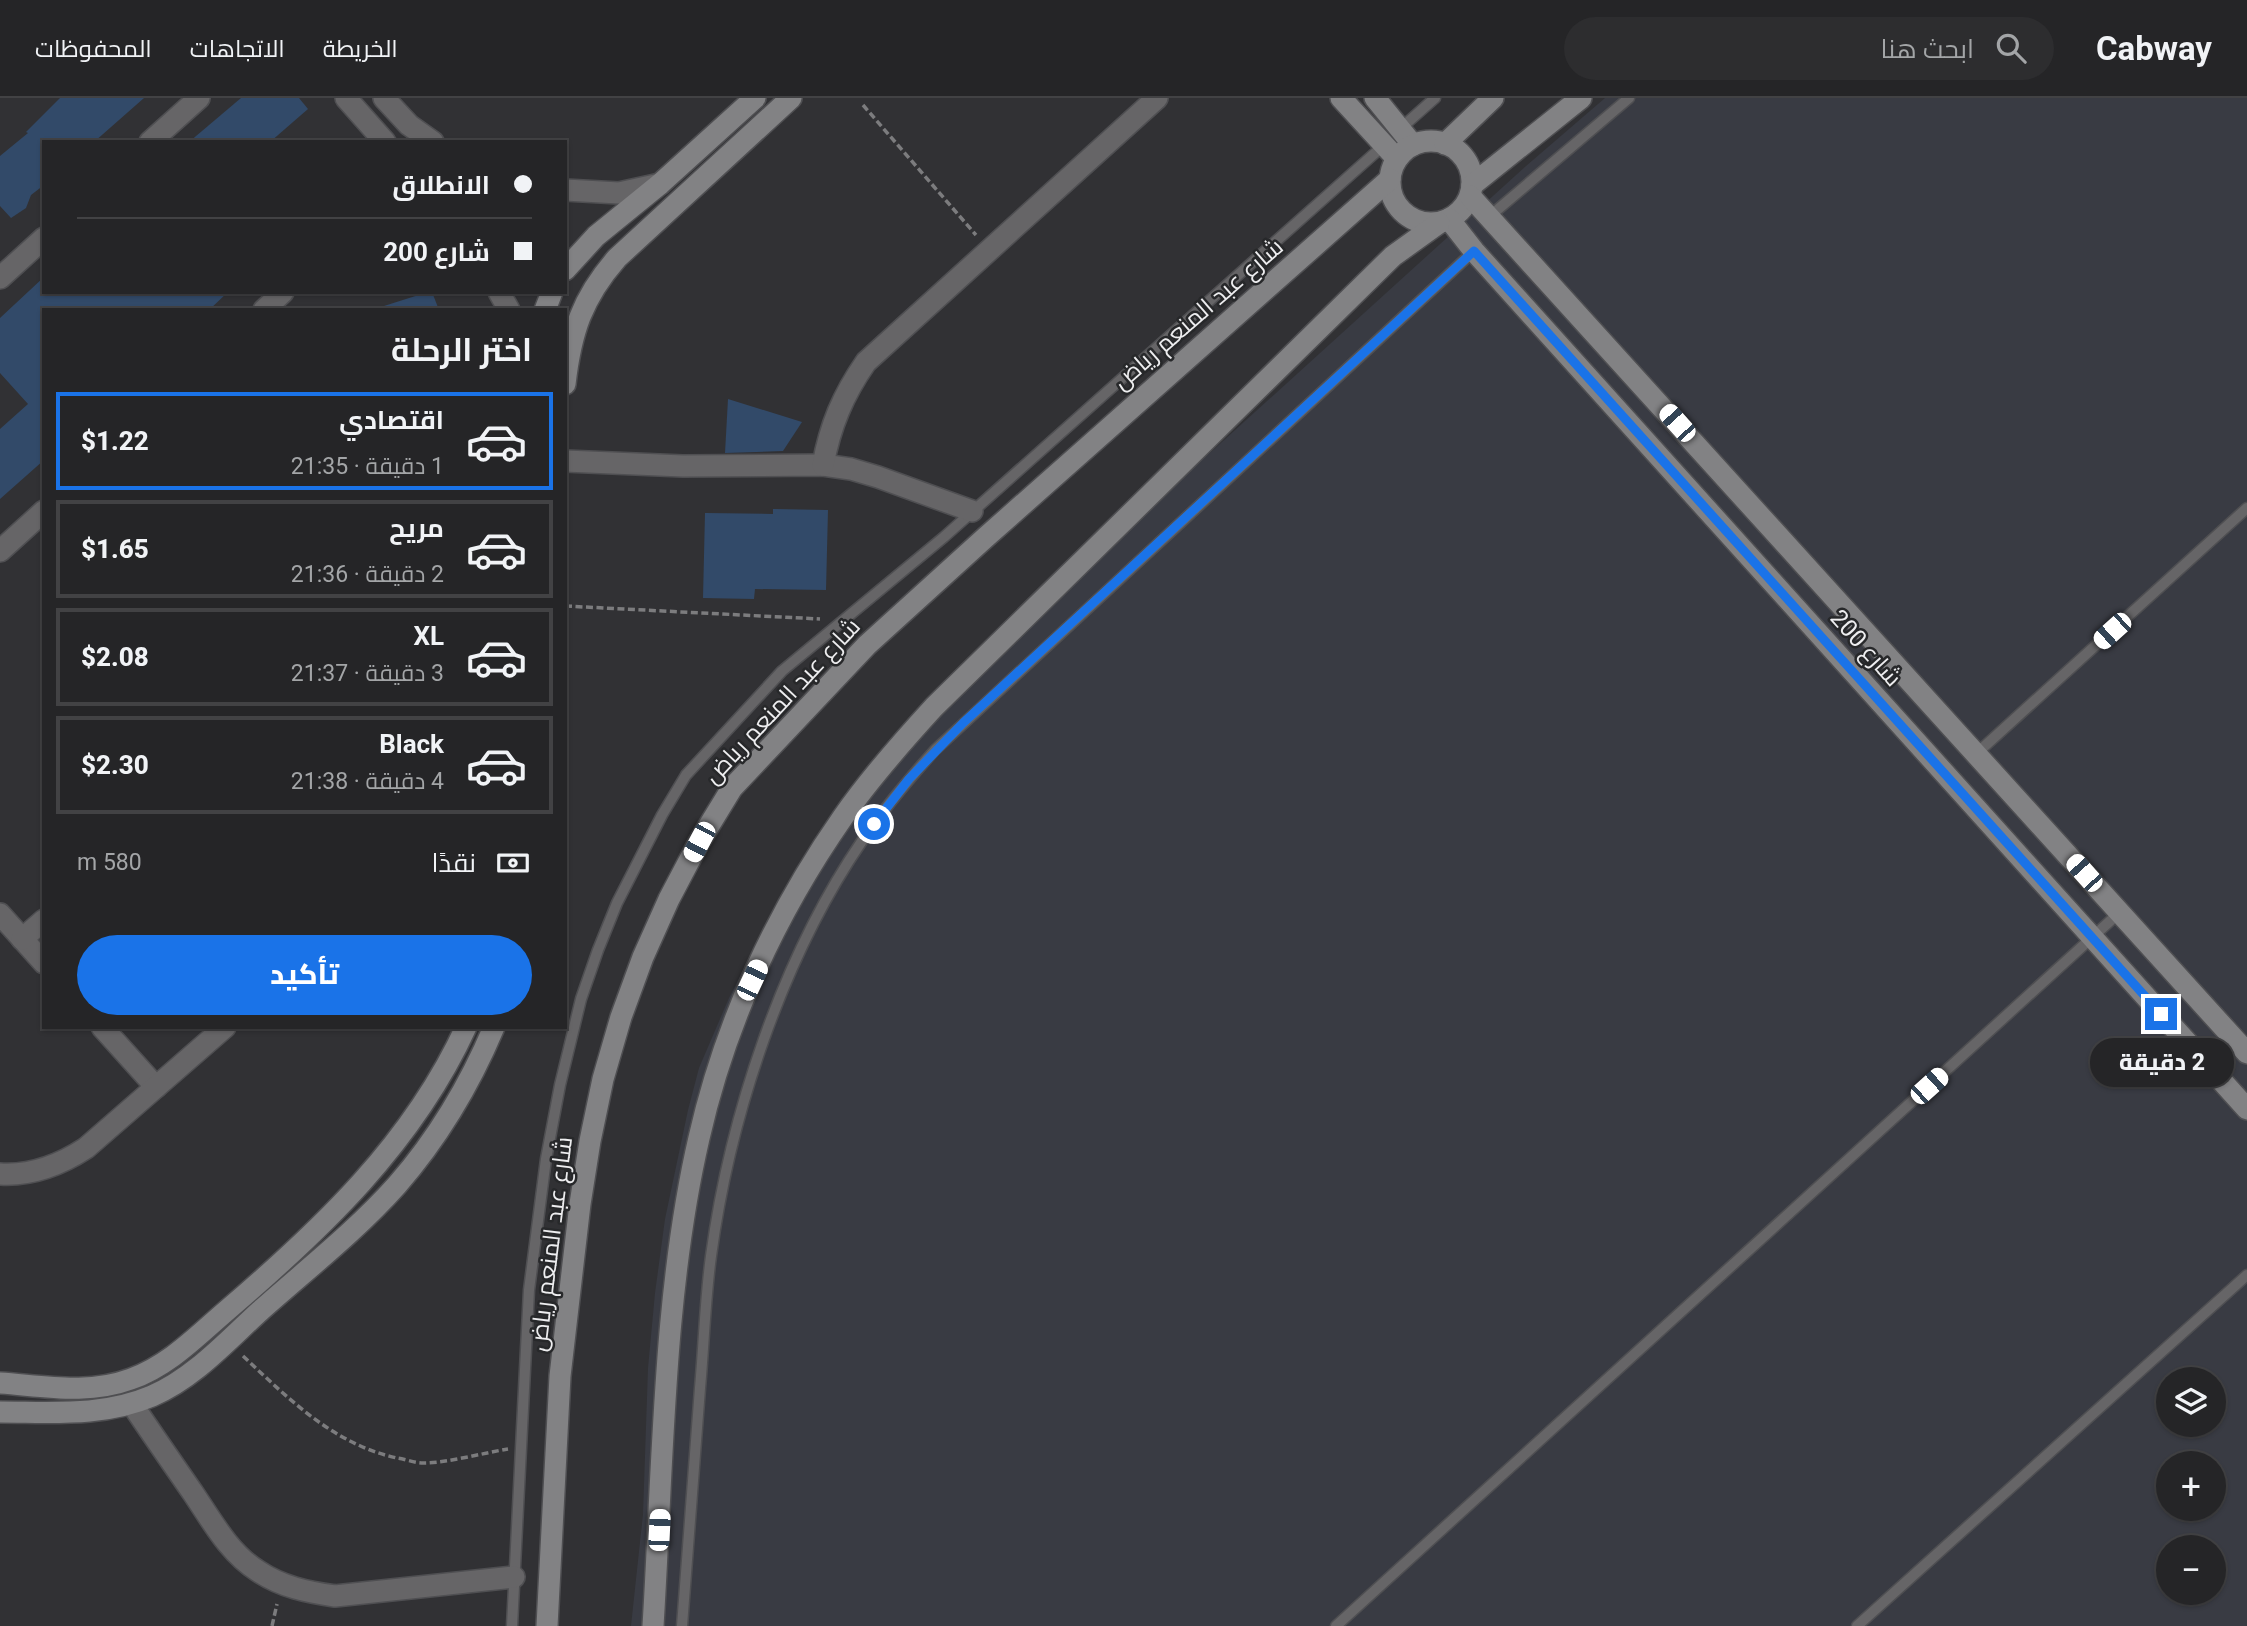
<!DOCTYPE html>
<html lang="ar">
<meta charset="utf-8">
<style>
body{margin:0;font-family:Roboto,Cairo,sans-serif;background:#2d2d2f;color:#f1f3f6;direction:rtl;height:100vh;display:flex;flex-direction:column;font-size:26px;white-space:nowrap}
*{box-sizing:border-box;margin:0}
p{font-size:23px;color:#a3a5a7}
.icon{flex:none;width:38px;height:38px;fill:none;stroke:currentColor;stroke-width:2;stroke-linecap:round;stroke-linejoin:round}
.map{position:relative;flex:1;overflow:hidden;direction:ltr}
.drawer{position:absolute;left:42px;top:210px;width:525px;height:721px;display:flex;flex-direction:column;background:#252527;border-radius:0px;box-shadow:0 2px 5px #0004,0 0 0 2px #424244;direction:rtl}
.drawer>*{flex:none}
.banner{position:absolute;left:42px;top:42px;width:525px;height:154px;border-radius:0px;box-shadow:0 2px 5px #0004,0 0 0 2px #424244;direction:rtl;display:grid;align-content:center;height:154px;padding:0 35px;background:#252527}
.tools{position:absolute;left:2156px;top:1269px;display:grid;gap:14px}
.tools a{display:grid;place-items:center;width:70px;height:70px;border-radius:50%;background:#252527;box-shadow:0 2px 5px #0004,0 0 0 2px #424244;font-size:35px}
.end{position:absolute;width:32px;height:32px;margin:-16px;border:9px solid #1a73e8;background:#fff;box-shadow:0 0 0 4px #fff}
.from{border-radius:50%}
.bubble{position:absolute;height:49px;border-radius:24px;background:#252527;box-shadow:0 2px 5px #0004,0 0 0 2px #424244;font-size:23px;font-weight:800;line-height:49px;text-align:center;direction:rtl}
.car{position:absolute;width:21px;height:42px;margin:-21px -10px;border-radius:9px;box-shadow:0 0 5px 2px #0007;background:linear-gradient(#fff 24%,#345 0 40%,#fff 0 76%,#345 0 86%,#fff 0)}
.banner b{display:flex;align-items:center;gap:24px;height:66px;font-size:26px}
.banner b+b{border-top:2px solid #424244}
.banner i{width:18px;height:18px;background:#f1f3f6}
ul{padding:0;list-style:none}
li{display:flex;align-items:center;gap:21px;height:98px;margin:0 14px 10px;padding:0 21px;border:4px solid #424244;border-radius:0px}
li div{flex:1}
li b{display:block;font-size:26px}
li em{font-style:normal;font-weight:800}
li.selected{border-color:#1a73e8}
li>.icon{width:63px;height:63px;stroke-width:1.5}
h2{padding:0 35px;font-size:32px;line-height:84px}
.pay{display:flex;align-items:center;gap:18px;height:77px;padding:0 35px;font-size:26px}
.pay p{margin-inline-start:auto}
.action{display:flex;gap:14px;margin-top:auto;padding:14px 35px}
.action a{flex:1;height:80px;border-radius:42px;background:#1a73e8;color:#fff;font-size:28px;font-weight:800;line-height:80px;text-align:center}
header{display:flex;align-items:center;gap:42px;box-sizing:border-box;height:98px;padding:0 35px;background:#252527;border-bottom:2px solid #424244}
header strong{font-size:33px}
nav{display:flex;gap:38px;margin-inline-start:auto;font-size:24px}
.search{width:490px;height:63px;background:#2d2d2f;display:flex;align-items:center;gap:18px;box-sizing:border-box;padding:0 24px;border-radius:38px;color:#a3a5a7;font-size:26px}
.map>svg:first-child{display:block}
.built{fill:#393b43;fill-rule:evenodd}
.building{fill:#324a69}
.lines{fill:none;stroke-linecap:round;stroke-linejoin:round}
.lane-casing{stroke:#4f4f52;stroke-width:13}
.street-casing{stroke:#4f4f52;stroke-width:24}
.secondary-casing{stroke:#4f4f52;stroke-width:24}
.path{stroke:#7c7c7e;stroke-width:3.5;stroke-dasharray:7 3.5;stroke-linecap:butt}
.lane{stroke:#666567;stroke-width:10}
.street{stroke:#666567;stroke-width:21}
.secondary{stroke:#828284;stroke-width:21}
.route{stroke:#1a73e8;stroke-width:9}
.labels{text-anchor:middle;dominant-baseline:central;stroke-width:5;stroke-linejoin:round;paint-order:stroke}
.street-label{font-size:24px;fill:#eeeef0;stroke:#27282a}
</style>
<header>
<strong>Cabway</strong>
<div class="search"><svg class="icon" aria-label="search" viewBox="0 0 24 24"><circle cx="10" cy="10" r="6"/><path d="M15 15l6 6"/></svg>ابحث هنا</div>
<nav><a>الخريطة</a><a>الاتجاهات</a><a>المحفوظات</a></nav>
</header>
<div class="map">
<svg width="2247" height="1528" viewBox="0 0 2247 1528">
<rect width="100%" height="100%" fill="#313134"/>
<path class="built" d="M1605,0H2247V1528H631L643,1416L648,1270L655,1195L665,1121L688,1012L699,970L729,900L772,814L812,746L930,609L1526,68ZM2168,1281H2214V1326H2168ZM2168,1365H2214V1410H2168ZM2168,1449H2214V1494H2168Z"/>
<g class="building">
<path d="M60,0H144L94,44H44V87L31,97L26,110L11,120L0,108V58L28,35L26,34Z"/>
<path d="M241,0H299L308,11L270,44H189Z"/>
<path d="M44,179V194H228L209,212H44V362L0,401V331L28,306L0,275V220Z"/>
<path d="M428,194H432L439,212H385L384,208Z"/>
<path d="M728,301L802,324L783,353L725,355Z"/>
<path d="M773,411L828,412L826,492L755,491L754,501L703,500L705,415L773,416Z"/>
</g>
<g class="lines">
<g class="lane-casing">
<g id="lane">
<path d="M1400,31L1435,0"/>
<path d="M1490,118L1629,0"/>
<path d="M1976,656L2247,410"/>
<path d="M512,1528L529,1192L546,1061L560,987L581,901L598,852L617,805L662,717L686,677L782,573L944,439L1384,47"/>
<path d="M682,1528C688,1449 694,1369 700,1290C704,1246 705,1202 711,1158C730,1018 782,860 862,743C884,710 909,681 935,652L1474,153"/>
<path d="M1336,1528L2120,814"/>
<path d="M1857,1528L2247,1177"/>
</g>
</g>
<g class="street-casing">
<g id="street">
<path d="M346,0L385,44"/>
<path d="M384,0L409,27L433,44"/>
<path d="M150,44L199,0"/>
<path d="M565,92L619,95L660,86"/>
<path d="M0,180L44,140"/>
<path d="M499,194L509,212"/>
<path d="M264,212L283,194"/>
<path d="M565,363L683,368L823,367L851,371L878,379L972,413"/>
<path d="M823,367C830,328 843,297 866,264L1157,0"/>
<path d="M0,453L44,413"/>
<path d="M0,816L44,865"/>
<path d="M22,841L44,822"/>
<path d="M102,929L156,989"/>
<path d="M0,1076C32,1078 60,1067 86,1050L225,929"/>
<path d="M132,1306C152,1336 173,1366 193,1395C212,1423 229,1455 258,1473C282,1489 307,1494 335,1498L514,1479"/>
</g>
</g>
<g class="secondary-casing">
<g id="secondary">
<path d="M1341,0L1397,61"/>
<path d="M1375,0L1413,47"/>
<circle cx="1431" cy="84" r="41"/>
<path d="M1445,46L1493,0"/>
<path d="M1472,87L1581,0"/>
<path d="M1470,98L2247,955"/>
<path d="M1449,121L1474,153L2247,1011"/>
<path d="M565,172L596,138L660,86L755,0"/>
<path d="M545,212L552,194"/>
<path d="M565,286C571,234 582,200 617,160L791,0"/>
<path d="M0,1285C44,1288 88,1297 131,1281C168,1268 196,1239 225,1214C321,1132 413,1045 466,929"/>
<path d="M0,1314C52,1314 103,1319 152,1298C194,1280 227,1243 260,1213C306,1172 356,1133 397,1087C438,1040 470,986 494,929"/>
<path d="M547,1528L560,1278L580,1106L590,1043L603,981L621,919L643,859L669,801L699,744L732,690L867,547L986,439L1390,81"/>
<path d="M653,1528C663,1368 663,1195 699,1040C725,925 776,815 843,719C870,680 902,644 934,609L1393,158L1439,125"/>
</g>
</g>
<g class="path">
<path d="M863,7L976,137"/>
<path d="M565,508L820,521"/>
<path d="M243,1258C289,1301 333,1346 397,1360C405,1361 415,1365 423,1365C447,1365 483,1355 508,1351"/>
<path d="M272,1528L277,1506"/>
</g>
<use href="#lane" class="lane"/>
<use href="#street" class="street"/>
<use href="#secondary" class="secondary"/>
</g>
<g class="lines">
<path class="route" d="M874,726L909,681L963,625L1474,153L2161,916"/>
</g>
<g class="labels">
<g class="street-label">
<text transform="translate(1198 216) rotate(-41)">شارع عبد المنعم رياض</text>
<text transform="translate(1866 550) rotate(48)">شارع 200</text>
<text transform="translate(782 603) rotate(-47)">شارع عبد المنعم رياض</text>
<text transform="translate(551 1146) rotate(-83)">شارع عبد المنعم رياض</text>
</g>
</g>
</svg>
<div class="tools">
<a><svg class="icon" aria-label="layers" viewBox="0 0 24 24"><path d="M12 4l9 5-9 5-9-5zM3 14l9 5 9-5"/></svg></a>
<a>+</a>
<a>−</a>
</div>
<i class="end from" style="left:874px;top:726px"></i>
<i class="end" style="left:2161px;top:916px"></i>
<div class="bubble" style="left:2090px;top:940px;width:144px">2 دقيقة</div>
<i class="car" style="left:1677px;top:325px;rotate:318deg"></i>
<i class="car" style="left:2112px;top:533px;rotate:228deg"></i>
<i class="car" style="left:699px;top:744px;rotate:208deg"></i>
<i class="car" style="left:2084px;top:775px;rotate:318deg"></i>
<i class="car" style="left:752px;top:882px;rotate:25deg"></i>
<i class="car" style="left:1929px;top:988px;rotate:48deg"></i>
<i class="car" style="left:659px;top:1432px;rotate:3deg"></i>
<div class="banner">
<b><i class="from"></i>الانطلاق</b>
<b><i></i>شارع 200</b>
</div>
<section class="drawer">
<h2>اختر الرحلة</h2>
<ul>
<li class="selected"><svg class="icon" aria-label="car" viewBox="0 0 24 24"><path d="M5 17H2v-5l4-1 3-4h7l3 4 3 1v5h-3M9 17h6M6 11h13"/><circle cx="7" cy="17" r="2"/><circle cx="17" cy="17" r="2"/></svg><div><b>اقتصادي</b><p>1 دقيقة · 21:35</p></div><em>$1.22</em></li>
<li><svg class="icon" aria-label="car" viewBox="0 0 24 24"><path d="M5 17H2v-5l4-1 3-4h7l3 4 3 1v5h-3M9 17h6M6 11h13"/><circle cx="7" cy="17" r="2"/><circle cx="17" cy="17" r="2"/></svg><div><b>مريح</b><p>2 دقيقة · 21:36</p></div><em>$1.65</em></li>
<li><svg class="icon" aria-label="car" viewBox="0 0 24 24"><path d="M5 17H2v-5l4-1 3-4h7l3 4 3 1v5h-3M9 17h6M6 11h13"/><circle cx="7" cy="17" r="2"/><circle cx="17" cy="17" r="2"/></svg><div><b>XL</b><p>3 دقيقة · 21:37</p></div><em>$2.08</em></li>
<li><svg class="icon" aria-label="car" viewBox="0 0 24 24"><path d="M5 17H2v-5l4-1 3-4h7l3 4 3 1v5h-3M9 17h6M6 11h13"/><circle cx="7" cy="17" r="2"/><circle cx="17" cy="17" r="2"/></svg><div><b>Black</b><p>4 دقيقة · 21:38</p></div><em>$2.30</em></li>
</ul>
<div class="pay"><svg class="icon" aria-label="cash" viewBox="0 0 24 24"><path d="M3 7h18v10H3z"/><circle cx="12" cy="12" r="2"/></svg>نقدًا<p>580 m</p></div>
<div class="action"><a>تأكيد</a></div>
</section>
</div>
